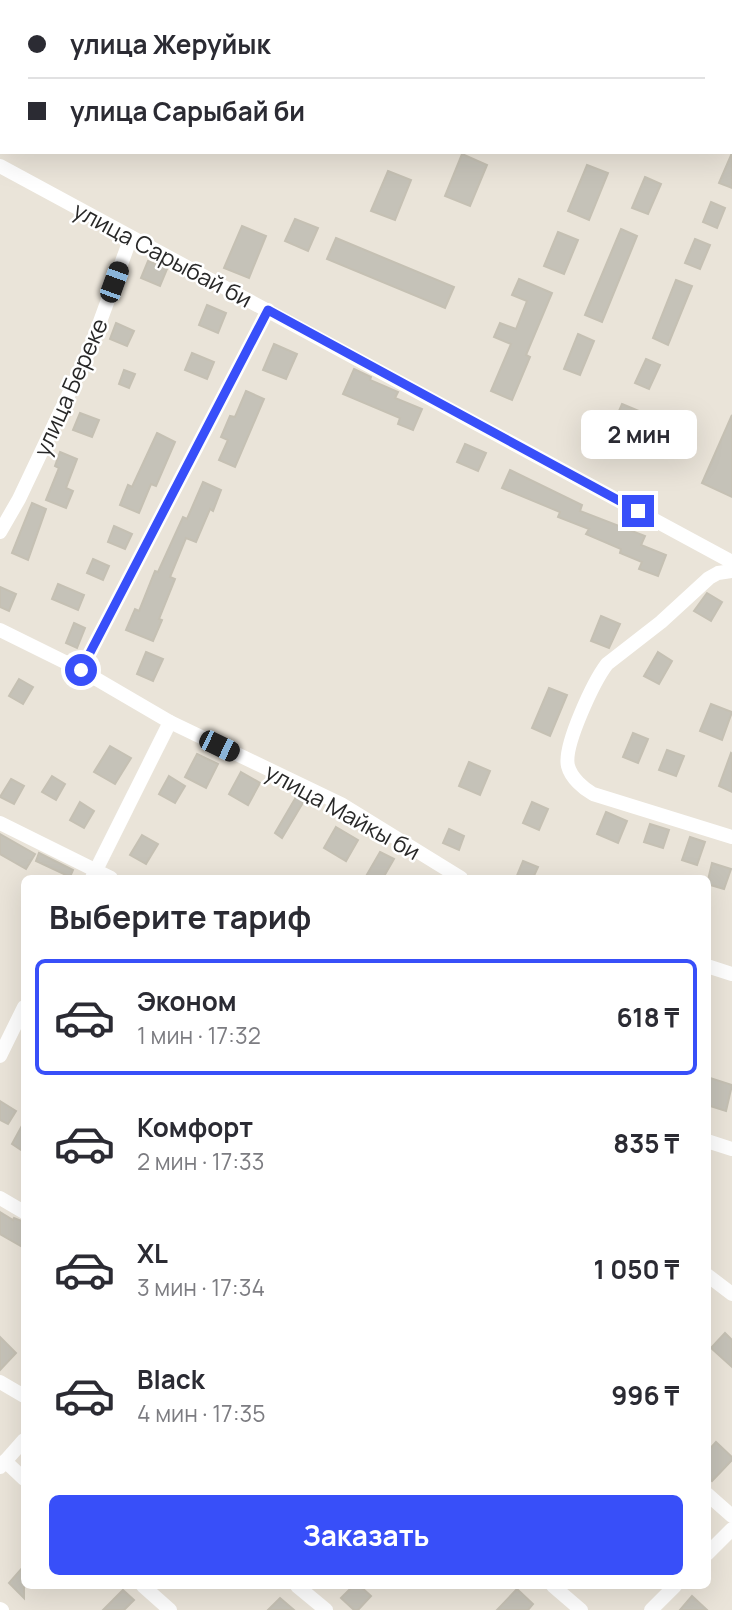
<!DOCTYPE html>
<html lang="ru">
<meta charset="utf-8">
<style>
body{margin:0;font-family:Manrope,sans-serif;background:#f7f7f7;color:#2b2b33;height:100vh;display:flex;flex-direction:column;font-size:26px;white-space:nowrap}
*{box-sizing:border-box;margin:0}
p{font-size:23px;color:#7c7c81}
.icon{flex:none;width:38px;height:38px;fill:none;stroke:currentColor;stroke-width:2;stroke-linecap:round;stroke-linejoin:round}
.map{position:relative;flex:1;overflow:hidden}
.details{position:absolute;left:21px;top:875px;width:690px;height:714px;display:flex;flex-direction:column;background:#fff;border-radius:10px;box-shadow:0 7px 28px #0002}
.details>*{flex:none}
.guide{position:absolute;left:0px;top:0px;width:733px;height:154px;box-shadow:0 7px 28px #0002;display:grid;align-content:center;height:154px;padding:0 28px;background:#fff}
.end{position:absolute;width:32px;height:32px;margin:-16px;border:9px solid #384ff9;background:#fff;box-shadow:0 0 0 4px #fff}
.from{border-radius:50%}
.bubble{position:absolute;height:49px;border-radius:10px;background:#fff;box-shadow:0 7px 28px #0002;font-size:23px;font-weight:700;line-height:49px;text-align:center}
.car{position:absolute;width:21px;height:42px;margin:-21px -10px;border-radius:9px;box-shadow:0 0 5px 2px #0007;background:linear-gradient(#222 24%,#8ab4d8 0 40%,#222 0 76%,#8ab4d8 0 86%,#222 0)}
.guide b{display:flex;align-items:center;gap:24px;height:66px;font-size:26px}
.guide b+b{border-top:2px solid #e1e1e2}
.guide i{width:18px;height:18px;background:#2b2b33}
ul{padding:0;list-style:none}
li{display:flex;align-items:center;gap:21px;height:116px;margin:0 14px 10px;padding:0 14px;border:4px solid transparent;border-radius:10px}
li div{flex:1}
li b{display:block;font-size:26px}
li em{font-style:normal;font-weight:700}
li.active{border-color:#384ff9}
li>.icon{width:63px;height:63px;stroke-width:1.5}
h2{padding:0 28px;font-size:32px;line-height:84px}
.primary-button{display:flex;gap:14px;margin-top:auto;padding:14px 28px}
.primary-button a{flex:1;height:80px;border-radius:10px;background:#384ff9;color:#fff;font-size:28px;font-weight:700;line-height:80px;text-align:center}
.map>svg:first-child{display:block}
.building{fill:#c5c2b8;stroke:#c5c0b3;stroke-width:2}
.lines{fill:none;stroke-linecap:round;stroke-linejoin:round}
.minor{stroke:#fff;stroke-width:14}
.route{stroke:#384ff9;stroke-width:9}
.labels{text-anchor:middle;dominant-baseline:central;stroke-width:5;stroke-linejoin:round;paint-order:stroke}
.street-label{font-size:23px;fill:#282828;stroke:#fff}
</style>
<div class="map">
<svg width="732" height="1610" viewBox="0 0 732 1610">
<rect width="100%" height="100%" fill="#eae4d9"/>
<g class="building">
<path d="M732,153V188L719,183Z"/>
<path d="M462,154L487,165L470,206L445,196Z"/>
<path d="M587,165L608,173L589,220L568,211Z"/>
<path d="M388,171L411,180L395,220L371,211Z"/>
<path d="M645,177L661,184L648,214L632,208Z"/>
<path d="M711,202L725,208L717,228L703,222Z"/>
<path d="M295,219L318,228L308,251L285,241Z"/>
<path d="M242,226L266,236L249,278L224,268Z"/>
<path d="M621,229L637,236L602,322L585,315Z"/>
<path d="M558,232L578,240L564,274L544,266Z"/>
<path d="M336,238L454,287L445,308L327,259Z"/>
<path d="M695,239L710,245L700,269L685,263Z"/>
<path d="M148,261L167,269L160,286L141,278Z"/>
<path d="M519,279L552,293L526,355L530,357L512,400L491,391L511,344L494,337L500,323L516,329L527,301L512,295Z"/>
<path d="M676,280L692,286L668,345L653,338Z"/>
<path d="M207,305L226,313L218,333L199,325Z"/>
<path d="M116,323L134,331L127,346L110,339Z"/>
<path d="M578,334L594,341L580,375L564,369Z"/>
<path d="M274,344L297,354L286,379L263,370Z"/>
<path d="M192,353L214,362L207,379L185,370Z"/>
<path d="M646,359L660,365L649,389L635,383Z"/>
<path d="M354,369L371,377L370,380L398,392L395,398L422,409L413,430L398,424L400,418L343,394Z"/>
<path d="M124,370L135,374L129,388L119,384Z"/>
<path d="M246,391L264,399L235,467L219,460L228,440L221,437L230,416L235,417Z"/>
<path d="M622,404L651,416L645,430L616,418Z"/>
<path d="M80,413L99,420L92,437L73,430Z"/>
<path d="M732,415V497L702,483Z"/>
<path d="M157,433L175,442L156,486L151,484L139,513L120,505L128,485L132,487Z"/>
<path d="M465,444L486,453L478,471L457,462Z"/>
<path d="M60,452L77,459L66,488L73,491L66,508L46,500L59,468L55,466Z"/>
<path d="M510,470L582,505L580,511L645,536L641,545L666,555L658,576L639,569L642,562L620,553L621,549L586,534L589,529L558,517L560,512L502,488Z"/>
<path d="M203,482L221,490L213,511L210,509L196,542L186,538L170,577L175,579L159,619L162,620L153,641L126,630L135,609L139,611L155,571L158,572L183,517L187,519Z"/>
<path d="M32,503L46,509L28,560L12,553Z"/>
<path d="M114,526L132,534L125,549L108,542Z"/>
<path d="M93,559L109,566L103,580L87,573Z"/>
<path d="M58,584L84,595L78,610L52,599Z"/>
<path d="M0,587L16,594L9,611L0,607Z"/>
<path d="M707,593L722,602L711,621L694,611Z"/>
<path d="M601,616L620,624L609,648L591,641Z"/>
<path d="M74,623L85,628L77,648L66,643Z"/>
<path d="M146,652L163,659L153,681L137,674Z"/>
<path d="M658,652L672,661L659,684L644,676Z"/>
<path d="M19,679L33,687L23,704L9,696Z"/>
<path d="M549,688L567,695L550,736L532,728Z"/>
<path d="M711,704L732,712L722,740L700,731Z"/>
<path d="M633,733L648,739L638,763L623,757Z"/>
<path d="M110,746L131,758L115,784L94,772Z"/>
<path d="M667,750L684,756L676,776L659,770Z"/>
<path d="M731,753L732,754V792L719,786Z"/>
<path d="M197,754L218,764L206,788L185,777Z"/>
<path d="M469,762L490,771L480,795L459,786Z"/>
<path d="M241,772L260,783L248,805L229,794Z"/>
<path d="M52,776L65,784L56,800L42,792Z"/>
<path d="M169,776L185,786L175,803L159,794Z"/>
<path d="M11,779L24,786L14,804L0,797Z"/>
<path d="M296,797L304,801L282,838L275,833Z"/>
<path d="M80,802L94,811L84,828L70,820Z"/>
<path d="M532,802L548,809L539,830L523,823Z"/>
<path d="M606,812L627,821L618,843L597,834Z"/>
<path d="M650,824L669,830L663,848L644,842Z"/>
<path d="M336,827L358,840L346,861L324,848Z"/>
<path d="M449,829L464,836L459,850L443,843Z"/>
<path d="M0,834L35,854L26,869L0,854Z"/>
<path d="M142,835L158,844L146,864L130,855Z"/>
<path d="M690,837L705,842L697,865L682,860Z"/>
<path d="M380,852L394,859L383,878H365Z"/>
<path d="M39,853L73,870L70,877L36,861Z"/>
<path d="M523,861L538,867L533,878H516Z"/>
<path d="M712,863L731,869L724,889L707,884Z"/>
<path d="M710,1078L732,1085L726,1111L707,1105V1086Z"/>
<path d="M0,1101L16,1111L8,1124L0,1120Z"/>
<path d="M24,1122V1152L12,1144Z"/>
<path d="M0,1212L13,1220L14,1218L24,1222V1240L21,1246L0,1234Z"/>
<path d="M725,1333L732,1340V1367L711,1348Z"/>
<path d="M0,1337L16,1353L0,1370Z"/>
<path d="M716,1442L732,1457V1460L712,1481L707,1476V1452Z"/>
<path d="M24,1566V1598L9,1583Z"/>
<path d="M353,1586H360L371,1596L358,1610H354L341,1598Z"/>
<path d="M517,1589L533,1604L528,1610H497Z"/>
<path d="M123,1590L134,1600L124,1610H103Z"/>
<path d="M692,1596L707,1610H680Z"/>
<path d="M280,1598L294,1610H268Z"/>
</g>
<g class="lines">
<g class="minor">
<path d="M444,0L448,2"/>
<path d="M732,141V142"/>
<path d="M0,166L732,562"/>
<path d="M0,532L19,499L90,349L131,237"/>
<path d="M732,571L718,573L709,578L661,622L607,664C594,681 563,746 568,766C571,778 584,789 593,794L732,837"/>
<path d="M0,630L81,670L170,722L341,804L461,878"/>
<path d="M81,670L268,310"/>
<path d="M0,823L111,878"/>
<path d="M92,878L170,722"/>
<path d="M707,966L732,974"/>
<path d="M0,1056L24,1007"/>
<path d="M707,1141L732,1149"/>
<path d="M0,1198L24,1212"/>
<path d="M707,1275L732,1294"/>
<path d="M0,1382L24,1396"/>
<path d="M5,1461L24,1479"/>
<path d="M0,1467L24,1440"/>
<path d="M707,1494L732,1516"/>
<path d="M707,1554L732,1529"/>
<path d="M143,1586L170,1610"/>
<path d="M297,1586L326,1610"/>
<path d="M553,1586L581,1610"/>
<path d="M0,1609L2,1610"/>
<path d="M651,1610L675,1586"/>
</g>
</g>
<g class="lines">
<path class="route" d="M81,670L268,310L638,511"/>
</g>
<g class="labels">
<g class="street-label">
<text transform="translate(163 254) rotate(28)">улица Сарыбай би</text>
<text transform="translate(70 387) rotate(-66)">улица Береке</text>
<text transform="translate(343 811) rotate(29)">улица Майкы би</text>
</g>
</g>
</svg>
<i class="end from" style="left:81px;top:670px"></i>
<i class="end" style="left:638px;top:511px"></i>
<div class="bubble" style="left:581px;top:410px;width:116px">2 мин</div>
<i class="car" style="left:114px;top:282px;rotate:20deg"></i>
<i class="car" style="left:219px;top:746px;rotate:116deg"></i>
<div class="guide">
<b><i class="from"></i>улица Жеруйык</b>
<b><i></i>улица Сарыбай би</b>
</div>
<section class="details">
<h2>Выберите тариф</h2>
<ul>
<li class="active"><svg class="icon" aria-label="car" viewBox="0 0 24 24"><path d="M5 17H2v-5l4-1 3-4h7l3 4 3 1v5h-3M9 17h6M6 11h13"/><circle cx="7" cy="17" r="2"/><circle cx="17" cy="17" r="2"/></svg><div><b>Эконом</b><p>1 мин · 17:32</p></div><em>618 ₸</em></li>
<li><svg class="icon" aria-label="car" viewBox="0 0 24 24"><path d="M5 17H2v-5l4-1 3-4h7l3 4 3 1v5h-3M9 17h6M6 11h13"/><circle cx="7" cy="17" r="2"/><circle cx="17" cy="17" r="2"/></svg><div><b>Комфорт</b><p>2 мин · 17:33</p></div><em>835 ₸</em></li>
<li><svg class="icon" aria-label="car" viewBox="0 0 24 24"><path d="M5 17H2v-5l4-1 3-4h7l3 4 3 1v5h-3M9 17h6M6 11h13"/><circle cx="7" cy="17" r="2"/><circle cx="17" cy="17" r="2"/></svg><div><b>XL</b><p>3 мин · 17:34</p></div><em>1 050 ₸</em></li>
<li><svg class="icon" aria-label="car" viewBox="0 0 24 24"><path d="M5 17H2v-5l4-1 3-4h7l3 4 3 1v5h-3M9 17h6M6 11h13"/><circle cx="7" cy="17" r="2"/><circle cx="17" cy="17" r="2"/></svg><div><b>Black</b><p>4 мин · 17:35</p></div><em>996 ₸</em></li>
</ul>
<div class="primary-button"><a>Заказать</a></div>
</section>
</div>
